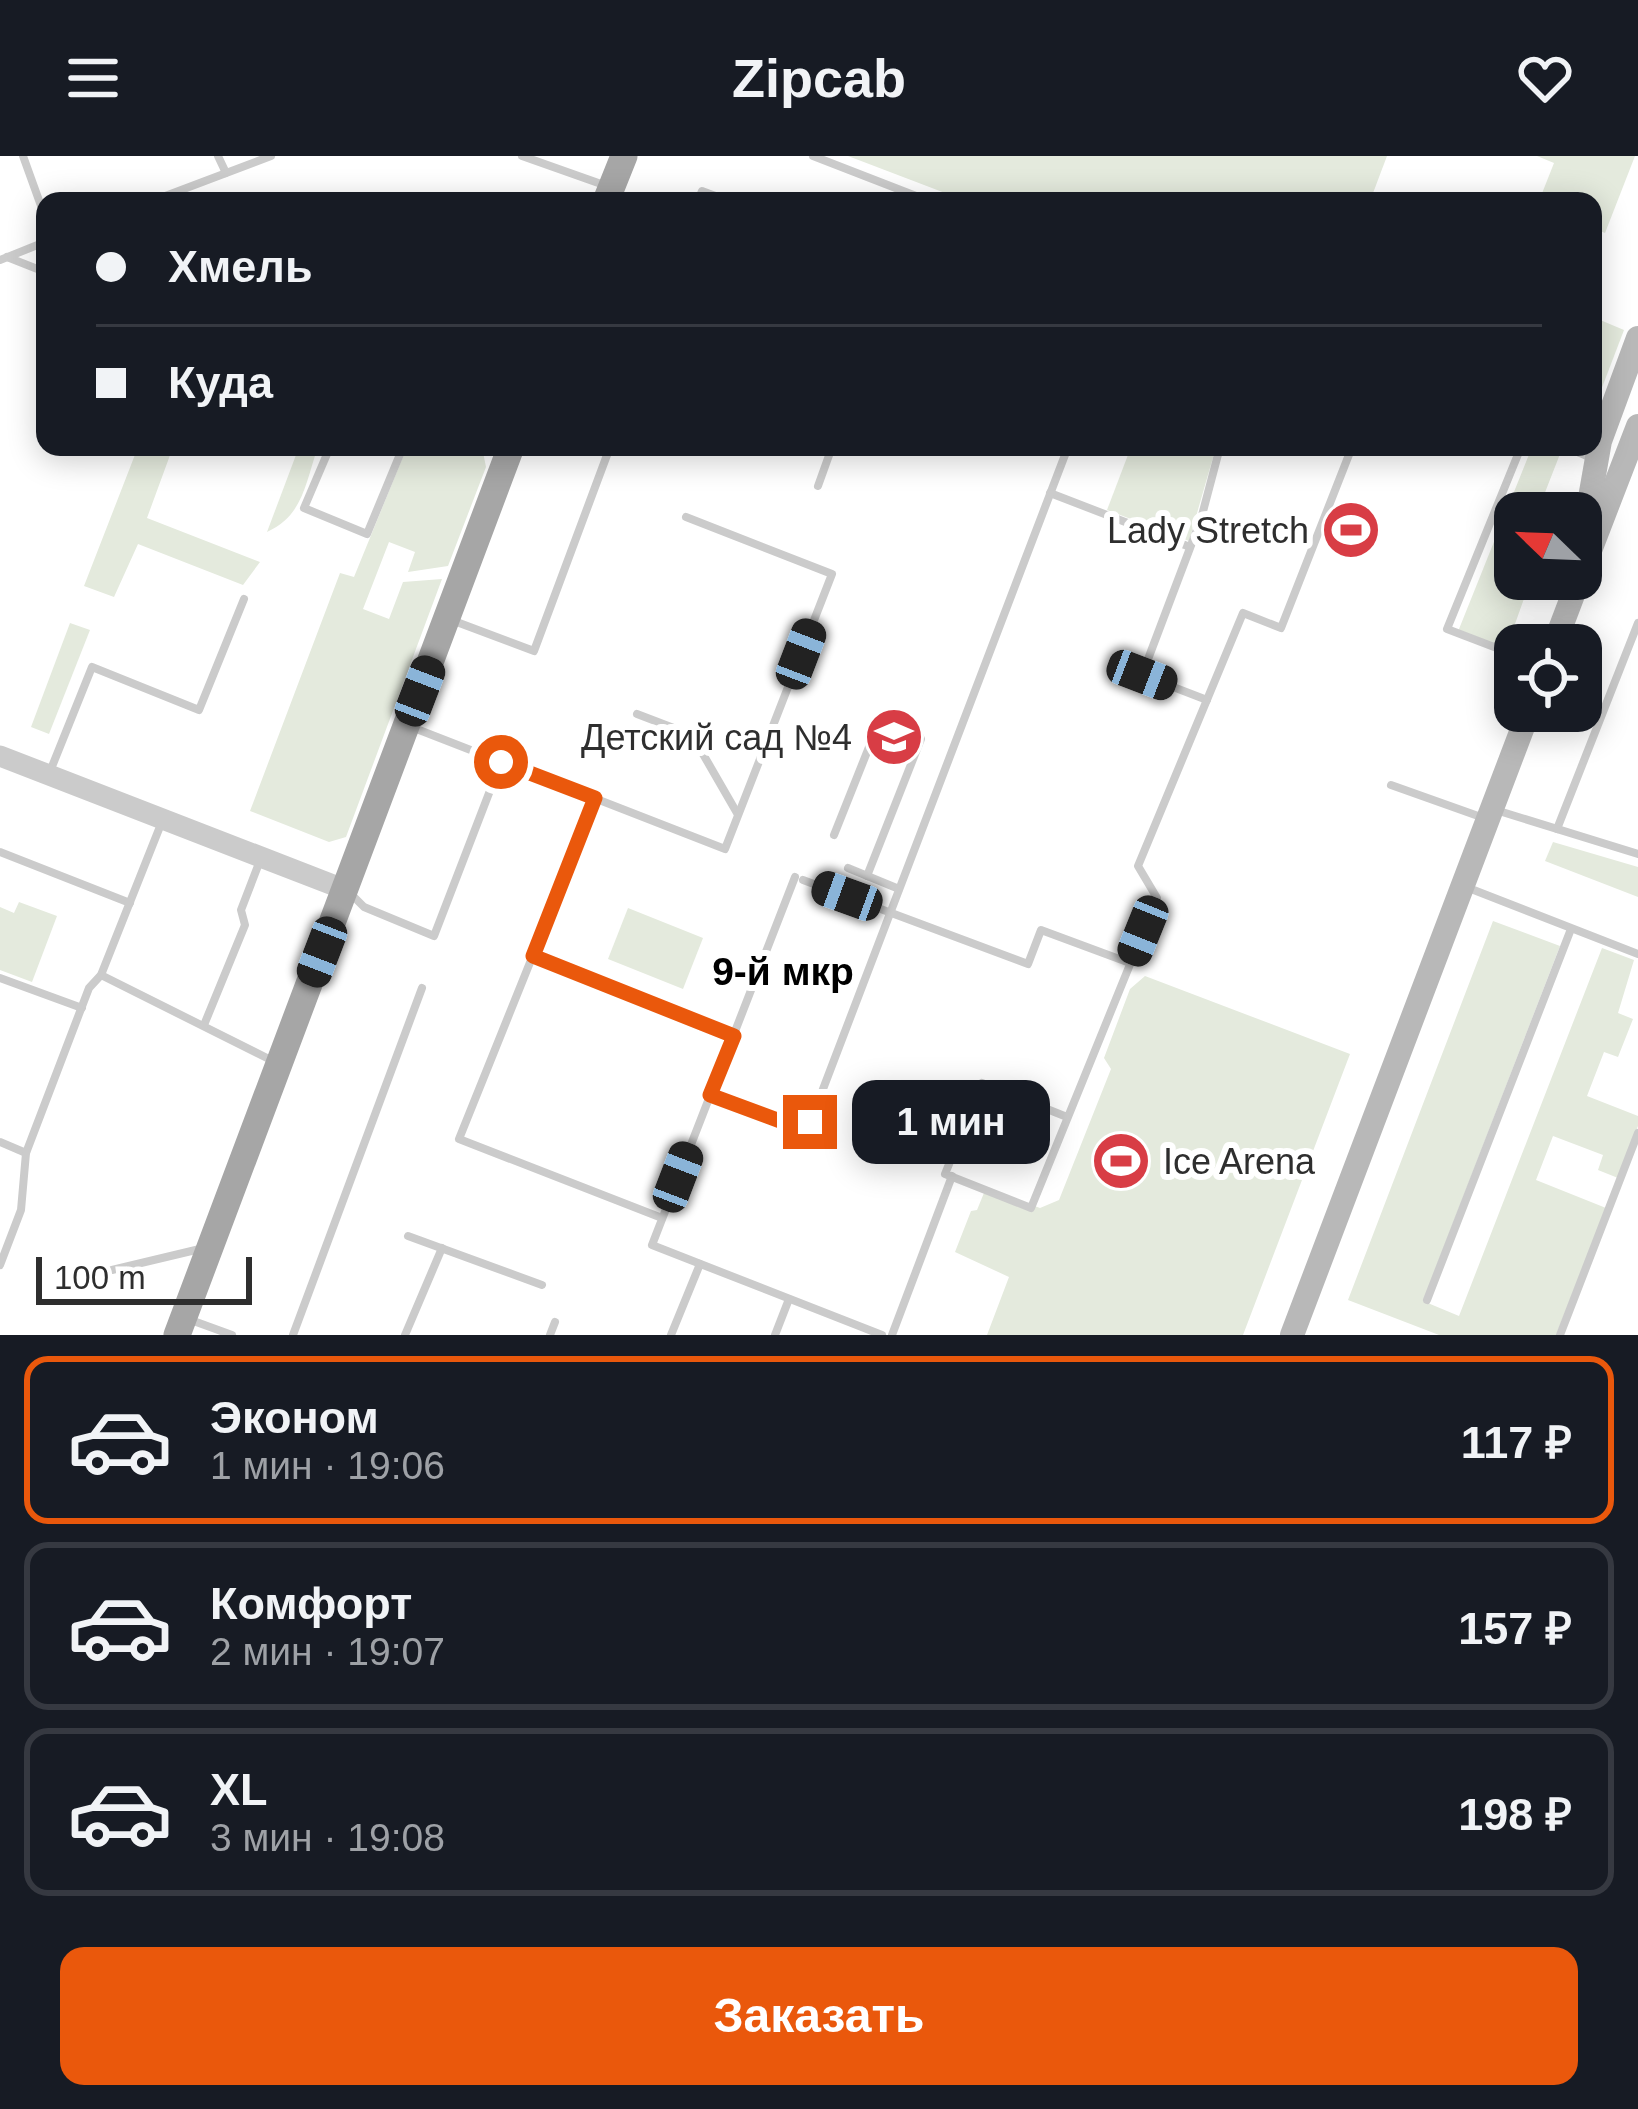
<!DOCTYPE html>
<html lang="ru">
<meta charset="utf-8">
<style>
body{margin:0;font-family:Helvetica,sans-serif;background:#20242c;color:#f1f3f6;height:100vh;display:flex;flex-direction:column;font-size:45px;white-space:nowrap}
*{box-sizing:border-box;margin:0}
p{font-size:39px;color:#9ea1a6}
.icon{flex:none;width:66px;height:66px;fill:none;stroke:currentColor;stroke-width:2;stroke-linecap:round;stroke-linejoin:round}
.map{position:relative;height:1179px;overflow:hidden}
.side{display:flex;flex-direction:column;background:#171b24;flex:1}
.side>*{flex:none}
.guide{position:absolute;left:36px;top:36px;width:1566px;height:264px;border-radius:24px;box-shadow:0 6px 30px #0003;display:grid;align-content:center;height:264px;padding:0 60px;background:#171b24}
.needle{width:78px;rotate:293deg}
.tools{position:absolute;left:1494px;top:336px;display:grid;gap:24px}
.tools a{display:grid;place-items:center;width:108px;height:108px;border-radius:24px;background:#171b24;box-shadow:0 6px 30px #0003;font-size:60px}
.scale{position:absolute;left:36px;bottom:30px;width:216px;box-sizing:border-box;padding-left:12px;border:6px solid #2e2e2e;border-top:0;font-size:33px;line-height:42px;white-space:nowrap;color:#2e2e2e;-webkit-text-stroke:9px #fff;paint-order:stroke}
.end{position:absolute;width:54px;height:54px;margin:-27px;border:15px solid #ea580c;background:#fff;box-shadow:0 0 0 6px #fff}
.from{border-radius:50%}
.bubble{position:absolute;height:84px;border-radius:24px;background:#171b24;box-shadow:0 6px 30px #0003;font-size:39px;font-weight:700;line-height:84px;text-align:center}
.car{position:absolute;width:36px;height:72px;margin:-36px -18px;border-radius:15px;box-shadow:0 0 9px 3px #0007;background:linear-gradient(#222 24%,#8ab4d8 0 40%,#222 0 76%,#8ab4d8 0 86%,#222 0)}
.guide b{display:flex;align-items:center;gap:42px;height:114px;font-size:45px}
.guide b+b{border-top:3px solid #363941}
.guide i{width:30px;height:30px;background:#f1f3f6}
ul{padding:21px 0 0;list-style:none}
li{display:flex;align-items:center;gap:36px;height:168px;margin:0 24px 18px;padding:0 36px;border:6px solid #363941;border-radius:24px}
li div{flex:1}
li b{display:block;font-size:45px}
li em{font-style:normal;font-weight:700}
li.active{border-color:#ea580c}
li>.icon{width:108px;height:108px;stroke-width:1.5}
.action{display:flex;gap:24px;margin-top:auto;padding:24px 60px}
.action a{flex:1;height:138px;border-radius:24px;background:#ea580c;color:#fff;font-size:48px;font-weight:700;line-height:138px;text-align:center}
header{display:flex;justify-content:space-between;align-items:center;height:156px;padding:0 60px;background:#171b24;font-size:54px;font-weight:700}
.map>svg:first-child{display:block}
.green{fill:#e4eadd}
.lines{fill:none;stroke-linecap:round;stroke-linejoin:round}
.service{stroke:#cbcbcb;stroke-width:8}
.tertiary{stroke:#cbcbcb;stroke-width:21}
.secondary{stroke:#b8b8b8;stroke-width:24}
.primary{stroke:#a6a6a6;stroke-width:27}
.route{stroke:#ea580c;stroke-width:15}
.labels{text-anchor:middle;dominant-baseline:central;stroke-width:12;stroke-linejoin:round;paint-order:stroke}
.poi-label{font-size:36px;fill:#2e2e2e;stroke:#fff;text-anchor:end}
.neighbourhood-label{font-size:39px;font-weight:bold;fill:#000;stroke:#fff}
</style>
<header><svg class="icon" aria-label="menu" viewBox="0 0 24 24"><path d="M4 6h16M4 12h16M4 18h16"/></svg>Zipcab<svg class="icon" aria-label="heart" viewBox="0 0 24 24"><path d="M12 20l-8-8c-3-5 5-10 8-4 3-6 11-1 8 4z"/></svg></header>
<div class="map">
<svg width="1638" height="1179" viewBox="0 0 1638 1179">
<rect width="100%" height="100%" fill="#fff"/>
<g class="green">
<path d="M848,0H1387L1370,45H966Z"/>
<path d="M1537,0H1635L1605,77L1593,72V45H1539L1554,7Z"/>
<path d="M1593,161L1624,174L1593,255Z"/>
<path d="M138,291H173L147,362L260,406L243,429L138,388L114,441L84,430Z"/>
<path d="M299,291H318C305,327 304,359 267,376Z"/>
<path d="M407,291H470L483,296L486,311L448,410L408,416L415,396L389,386L363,453L389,463L403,426L442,423L346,681L329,686L250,655L340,417L354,421Z"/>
<path d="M1131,291H1216L1189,385L1107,354Z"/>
<path d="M1532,291L1560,298L1537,357H1515V423H1531L1505,496L1457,478Z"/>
<path d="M70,467L90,474L49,578L31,571Z"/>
<path d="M1553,686L1638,711V741L1545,705Z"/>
<path d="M19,746L57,760L32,826L0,814V751L14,757Z"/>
<path d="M628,752L703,782L683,833L608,803Z"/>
<path d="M1493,765L1560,790L1423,1145L1459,1160L1602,792L1634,804L1618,857L1633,863L1618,901L1604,896L1587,940L1638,960V970L1618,1022L1598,1014L1603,999L1553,980L1536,1024L1606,1052L1556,1179H1439L1348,1144Z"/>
<path d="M1145,820L1350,898L1243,1179H987L1009,1121L955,1096L971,1055L977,1054L986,1032L1040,1052L1059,1044L1111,913L1104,902L1130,833Z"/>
</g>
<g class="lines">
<g class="service">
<path d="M23,0L45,61"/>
<path d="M218,0L226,17"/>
<path d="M522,0L604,29"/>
<path d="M813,0L929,45"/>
<path d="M152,45L271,0"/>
<path d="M698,45L702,35L729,45"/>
<path d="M7,101L45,116"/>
<path d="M0,104L45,86"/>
<path d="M330,291L304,352L367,378L403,291"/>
<path d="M1566,291L1594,303"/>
<path d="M818,330L832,291"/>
<path d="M1050,337L1190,391"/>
<path d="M454,465L534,495L610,291"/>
<path d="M1515,499L1447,473L1521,291"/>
<path d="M1207,544L1142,519L1201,363L1220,291"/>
<path d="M637,558L692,579L737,657"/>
<path d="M414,572L725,693L832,418L686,361"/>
<path d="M49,618L92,511L199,554L244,443"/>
<path d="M1391,629L1481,661"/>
<path d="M595,642L533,799L734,880"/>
<path d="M1499,655L1638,698"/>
<path d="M1557,673L1638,467"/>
<path d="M834,679L879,566L885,563L918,576L921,583L867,720"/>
<path d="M0,696L130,747"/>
<path d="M848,712L899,733"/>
<path d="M795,721L652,1089L882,1179"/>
<path d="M803,724L1028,808L1041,774L1130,807"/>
<path d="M1466,731L1638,798"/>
<path d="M351,738L364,751L434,780L501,606"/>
<path d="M533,799L459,983L662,1062"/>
<path d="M101,819L273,905"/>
<path d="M0,822L82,852"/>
<path d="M204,869L245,769L241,754L261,702"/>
<path d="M710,939L807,975L1068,291"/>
<path d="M1067,961L982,927L945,1018L1031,1052L1157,742L1138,710L1243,457L1281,472L1352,291"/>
<path d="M0,986L26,997"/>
<path d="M408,1080L542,1129"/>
<path d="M0,1109L21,1054L26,997L89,832L101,819L161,668"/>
<path d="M112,1114L204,1092"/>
<path d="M1427,1144L1571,773"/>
<path d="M188,1163L232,1179"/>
<path d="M293,1179L422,832"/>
<path d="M405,1179L442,1092"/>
<path d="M550,1179L555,1166"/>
<path d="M671,1179L700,1108"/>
<path d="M775,1179L789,1143"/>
<path d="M892,1179L952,1020"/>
<path d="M1560,1179L1638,977"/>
</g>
<path class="tertiary" d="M0,600L346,734"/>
<g class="secondary">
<path d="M1581,393L1600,285L1638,182"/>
<path d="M1581,418L1638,270"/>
<path d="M1554,489L1579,423"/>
<path d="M1292,1179L1529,555"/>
</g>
<g class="primary">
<path d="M606,45L624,0"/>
<path d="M177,1179L511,291"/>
</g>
</g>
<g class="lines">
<path class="route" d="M501,606L595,642L533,800L734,880L710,939L807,975L810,966"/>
</g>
<defs>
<g id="stadium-disc" transform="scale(3)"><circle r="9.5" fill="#d83d45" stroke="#fff"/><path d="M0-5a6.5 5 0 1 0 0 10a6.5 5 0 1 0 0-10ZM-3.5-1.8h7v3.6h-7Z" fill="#fff"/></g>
<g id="school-disc" transform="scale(3)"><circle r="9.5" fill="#d83d45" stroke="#fff"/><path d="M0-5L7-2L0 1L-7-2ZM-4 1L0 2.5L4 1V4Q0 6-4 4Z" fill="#fff"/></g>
</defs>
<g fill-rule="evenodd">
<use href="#stadium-disc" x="1351" y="374"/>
<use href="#school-disc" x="894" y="581"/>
<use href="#stadium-disc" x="1121" y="1005"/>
</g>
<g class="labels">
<g class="poi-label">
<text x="1309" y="374">Lady Stretch</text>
<text x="852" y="581">Детский сад №4</text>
<text x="1163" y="1005" text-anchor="start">Ice Arena</text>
</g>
<g class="neighbourhood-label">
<text x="783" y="815">9-й мкр</text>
</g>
</g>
</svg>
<div class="tools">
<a><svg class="needle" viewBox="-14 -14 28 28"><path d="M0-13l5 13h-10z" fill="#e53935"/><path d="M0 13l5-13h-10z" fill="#9ea1a6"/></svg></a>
<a><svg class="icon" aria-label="locate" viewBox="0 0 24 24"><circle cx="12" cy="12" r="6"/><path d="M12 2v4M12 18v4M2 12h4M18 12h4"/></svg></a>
</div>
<div class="scale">100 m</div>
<i class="end from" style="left:501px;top:606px"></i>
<i class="end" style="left:810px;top:966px"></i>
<div class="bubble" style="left:852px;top:924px;width:198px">1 мин</div>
<i class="car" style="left:801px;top:498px;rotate:21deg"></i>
<i class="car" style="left:1142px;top:519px;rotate:111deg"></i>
<i class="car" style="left:420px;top:535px;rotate:21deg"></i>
<i class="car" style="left:847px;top:740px;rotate:290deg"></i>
<i class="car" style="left:1143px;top:775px;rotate:202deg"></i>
<i class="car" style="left:322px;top:796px;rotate:201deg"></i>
<i class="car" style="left:678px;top:1021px;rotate:21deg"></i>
<div class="guide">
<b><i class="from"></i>Хмель</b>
<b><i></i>Куда</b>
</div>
</div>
<section class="side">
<ul>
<li class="active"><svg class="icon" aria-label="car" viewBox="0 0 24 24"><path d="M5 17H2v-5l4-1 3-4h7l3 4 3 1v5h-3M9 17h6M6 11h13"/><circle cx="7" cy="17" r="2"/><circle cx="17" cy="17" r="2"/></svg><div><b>Эконом</b><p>1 мин · 19:06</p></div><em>117 ₽</em></li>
<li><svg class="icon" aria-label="car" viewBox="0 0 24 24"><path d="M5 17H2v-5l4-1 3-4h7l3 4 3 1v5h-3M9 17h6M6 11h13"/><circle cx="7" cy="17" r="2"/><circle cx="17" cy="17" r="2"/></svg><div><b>Комфорт</b><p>2 мин · 19:07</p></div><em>157 ₽</em></li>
<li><svg class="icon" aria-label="car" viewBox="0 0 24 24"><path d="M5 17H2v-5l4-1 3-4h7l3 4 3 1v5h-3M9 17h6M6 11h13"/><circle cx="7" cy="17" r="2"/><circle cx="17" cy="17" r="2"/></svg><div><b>XL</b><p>3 мин · 19:08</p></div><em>198 ₽</em></li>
</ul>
<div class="action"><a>Заказать</a></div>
</section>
